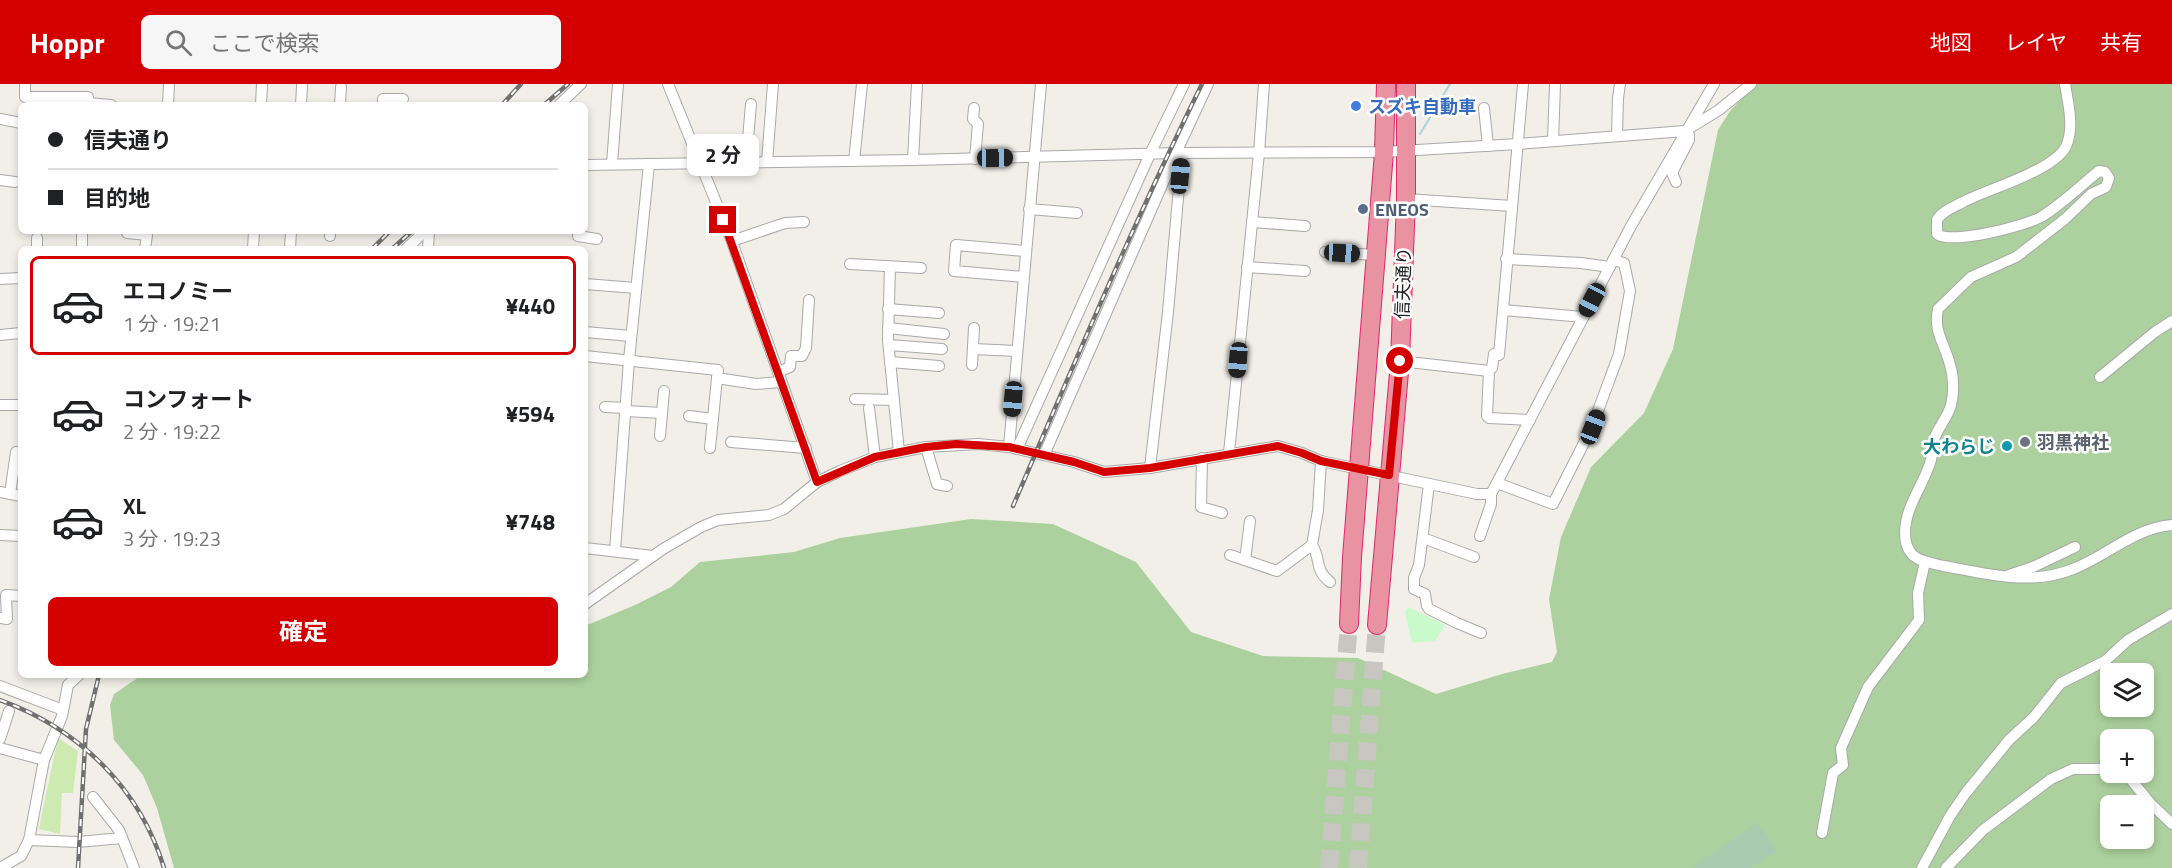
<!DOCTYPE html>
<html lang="ja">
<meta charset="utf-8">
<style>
body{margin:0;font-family:"Titillium Web","Noto Sans JP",sans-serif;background:#f6f6f6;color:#202124;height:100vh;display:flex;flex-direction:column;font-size:22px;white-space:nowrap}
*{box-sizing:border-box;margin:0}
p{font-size:20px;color:#757577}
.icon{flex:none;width:33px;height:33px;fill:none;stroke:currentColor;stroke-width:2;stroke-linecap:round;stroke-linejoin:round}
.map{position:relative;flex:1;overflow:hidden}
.details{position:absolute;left:18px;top:162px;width:570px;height:432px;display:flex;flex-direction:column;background:#fff;border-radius:9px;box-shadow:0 3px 9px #0003}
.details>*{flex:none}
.top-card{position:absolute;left:18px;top:18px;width:570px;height:132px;border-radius:9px;box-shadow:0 3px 9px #0003;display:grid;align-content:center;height:132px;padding:0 30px;background:#fff}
.controls{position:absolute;left:2100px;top:579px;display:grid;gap:12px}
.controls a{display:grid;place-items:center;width:54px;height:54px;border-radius:9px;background:#fff;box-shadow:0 3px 9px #0003;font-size:30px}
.end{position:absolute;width:27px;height:27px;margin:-14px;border:8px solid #d40000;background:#fff;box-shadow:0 0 0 3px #fff}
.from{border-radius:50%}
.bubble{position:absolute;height:42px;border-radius:9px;background:#fff;box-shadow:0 3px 9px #0003;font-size:20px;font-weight:700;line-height:42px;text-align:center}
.car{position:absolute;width:18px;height:36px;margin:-18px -9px;border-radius:8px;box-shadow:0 0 4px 2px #0007;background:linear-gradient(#222 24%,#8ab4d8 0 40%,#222 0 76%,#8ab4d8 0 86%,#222 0)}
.top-card b{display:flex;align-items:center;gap:21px;height:57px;font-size:22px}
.top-card b+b{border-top:2px solid #e0e0e0}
.top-card i{width:15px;height:15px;background:#202124}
ul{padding:10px 0 0;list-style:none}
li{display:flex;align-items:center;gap:18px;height:99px;margin:0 12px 9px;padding:0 18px;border:3px solid transparent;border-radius:9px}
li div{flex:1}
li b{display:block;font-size:22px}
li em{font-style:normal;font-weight:700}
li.current{border-color:#d40000}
li>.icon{width:54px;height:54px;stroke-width:1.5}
.primary-button{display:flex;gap:12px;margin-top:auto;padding:12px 30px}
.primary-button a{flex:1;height:69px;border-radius:9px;background:#d40000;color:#fff;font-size:24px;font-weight:700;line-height:69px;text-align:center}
header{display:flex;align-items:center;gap:36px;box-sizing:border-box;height:84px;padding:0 30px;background:#d40000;color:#fff}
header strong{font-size:28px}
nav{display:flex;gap:33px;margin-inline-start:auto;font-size:21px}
.search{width:420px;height:54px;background:#f6f6f6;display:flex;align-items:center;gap:15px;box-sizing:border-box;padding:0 21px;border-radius:9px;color:#757577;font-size:22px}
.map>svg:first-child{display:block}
.grass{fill:#cdebb0}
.forest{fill:#add19e;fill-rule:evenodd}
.cemetery{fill:#aacbaf}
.park{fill:#c8facc}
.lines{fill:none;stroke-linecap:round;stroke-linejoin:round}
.stream{stroke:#aad3df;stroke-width:2}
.highway-tunnel{stroke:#c8c6c1;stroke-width:18;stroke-dasharray:18 9;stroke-linecap:butt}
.street-casing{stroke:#a9a9a9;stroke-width:12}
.highway-casing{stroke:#dc2a67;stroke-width:20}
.street{stroke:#fff;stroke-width:10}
.highway{stroke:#e892a2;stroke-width:18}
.rail-casing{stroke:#707070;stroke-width:4.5}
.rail{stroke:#fff;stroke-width:2;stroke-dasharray:7;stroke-linecap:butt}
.route{stroke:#d40000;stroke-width:8}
.shop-dot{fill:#3f7fe0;stroke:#fff;stroke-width:2}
.service-dot{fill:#5c6f8a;stroke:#fff;stroke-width:2}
.worship-dot{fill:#6b7280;stroke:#fff;stroke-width:2}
.culture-dot{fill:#0f9aa8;stroke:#fff;stroke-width:2}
.labels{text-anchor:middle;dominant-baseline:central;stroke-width:5;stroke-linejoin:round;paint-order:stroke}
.shop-label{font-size:18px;font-weight:bold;fill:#366cbe;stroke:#fff;text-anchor:start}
.service-label{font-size:18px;font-weight:bold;fill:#4e5e75;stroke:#fff;text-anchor:start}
.street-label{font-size:18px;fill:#222;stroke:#fff}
.worship-label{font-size:18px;font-weight:bold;fill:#5b616d;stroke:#fff;text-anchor:start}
.culture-label{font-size:18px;font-weight:bold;fill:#0d838f;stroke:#fff;text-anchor:end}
</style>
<header>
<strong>Hoppr</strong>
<div class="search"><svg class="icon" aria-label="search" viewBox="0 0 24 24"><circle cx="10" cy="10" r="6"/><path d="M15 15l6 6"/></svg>ここで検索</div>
<nav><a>地図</a><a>レイヤ</a><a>共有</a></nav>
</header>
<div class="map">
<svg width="2172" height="784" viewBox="0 0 2172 784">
<rect width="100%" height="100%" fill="#f2efe9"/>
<path class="grass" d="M58,654L78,667L73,709H62L60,750L39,745Z"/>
<path class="forest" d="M1756,0H2172V784H174L157,724L143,691L114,656L110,621L114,610L142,591H585V542L635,521L671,503L700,478L794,468L840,454L971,435L1053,440L1136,478L1191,548L1263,572L1358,574L1436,610L1502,590L1552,578L1557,568L1549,515L1561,453L1591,383L1644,329L1673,265L1718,46L1730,27ZM2110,590H2144V622H2110ZM2110,656H2144V688H2110ZM2110,722H2144V754H2110Z"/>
<path class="cemetery" d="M1758,738L1777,767L1750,784H1691Z"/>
<path class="park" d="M1408,523L1445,541L1435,557L1412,559L1405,529Z"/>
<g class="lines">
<path class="stream" d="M1420,50L1450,0"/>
<g class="highway-tunnel">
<path d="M1329,784L1349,540"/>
<path d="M1358,784L1377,541"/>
</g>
<g class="street-casing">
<g id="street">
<path d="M25,0V13H88"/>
<path d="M668,0L731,155L817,398"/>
<path d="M1523,0L1499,271L1494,270L1492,284L1489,287L1487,332L1489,334L1530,336"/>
<path d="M2065,0C2068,19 2074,41 2067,60C2058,86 1987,105 1963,118C1954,123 1942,127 1937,136V150C1951,161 2025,142 2041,133C2061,121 2080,102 2099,87L2105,88L2109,94L2106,103L2091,110L2065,135L2016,173L1971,193L1938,225C1933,249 1945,259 1950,281C1954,293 1954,309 1951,321C1948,333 1939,342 1935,353C1932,361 1933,368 1931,376C1924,401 1906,420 1905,448C1905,476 1922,477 1944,482C1987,490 2031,502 2073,485C2107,472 2134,444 2172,441"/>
<path d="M88,19L111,21"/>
<path d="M168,21L169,0"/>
<path d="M261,21L262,0"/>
<path d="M301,21L302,2"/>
<path d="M340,21L341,3"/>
<path d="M383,21V15H403"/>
<path d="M559,21L581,0"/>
<path d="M974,24L973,35L978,40L975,75"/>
<path d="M1484,24L1488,62"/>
<path d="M0,35L21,39"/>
<path d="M1617,52L1618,14L1620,0"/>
<path d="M1553,57L1555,0"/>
<path d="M913,76L917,0"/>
<path d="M854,77L862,0"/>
<path d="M767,78L773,0"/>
<path d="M746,79L751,20"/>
<path d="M612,80L618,0"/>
<path d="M585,81L913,76L1176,69L1384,68L1518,60L1685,47L1719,26L1751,0"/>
<path d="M0,96L15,98"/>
<path d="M1676,98L1672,89L1689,56V51L1685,47"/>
<path d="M1406,115L1512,122"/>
<path d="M1029,125L1077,129"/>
<path d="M1252,138L1305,142"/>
<path d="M578,147V152L597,155"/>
<path d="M127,149L147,151L145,165"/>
<path d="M330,152V147"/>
<path d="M732,157L785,139L804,138"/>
<path d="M37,165V154"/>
<path d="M82,165V147"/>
<path d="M253,165L254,147"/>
<path d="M290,165L291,147"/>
<path d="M406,165L425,147"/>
<path d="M428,165L429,147"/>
<path d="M1325,168L1375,171"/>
<path d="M1506,175L1581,179L1610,183"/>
<path d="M850,180L921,184"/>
<path d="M890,183L888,256L899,368"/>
<path d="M1247,183L1305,187"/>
<path d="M1023,193L954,187L956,161L1025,167"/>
<path d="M0,195L21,194"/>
<path d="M585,200L636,204"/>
<path d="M888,225L939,229"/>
<path d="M1503,226L1583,233"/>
<path d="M888,244L944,250"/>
<path d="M585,248L631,252"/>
<path d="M0,251L21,249"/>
<path d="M889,261L942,265"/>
<path d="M973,265L1017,267"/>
<path d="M585,272L718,286L717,294L756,300L781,298"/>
<path d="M1400,277L1489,287"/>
<path d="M890,278L939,282"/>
<path d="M972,281L974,244"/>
<path d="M778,288L790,283L791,272H802L806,264L809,216"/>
<path d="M2100,293L2155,248L2172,237"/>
<path d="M855,315L894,316"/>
<path d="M0,321H21"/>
<path d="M605,323L626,324"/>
<path d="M869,324L875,373"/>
<path d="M626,327L662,329"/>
<path d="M689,332L713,335"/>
<path d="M660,352L664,307"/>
<path d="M731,358L806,364"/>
<path d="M926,363L937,400L947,402"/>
<path d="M1009,363L1041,0"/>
<path d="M710,364L717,294"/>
<path d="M1017,365L1150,70L1184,0"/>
<path d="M1229,369L1259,69L1264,0"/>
<path d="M1044,371L1176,69L1208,0"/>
<path d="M1202,374L1201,423L1222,429"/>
<path d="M1150,384L1168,228L1182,69"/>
<path d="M1497,399L1553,420L1592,343L1619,270L1630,207L1624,179L1613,176"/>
<path d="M1429,400L1419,481L1414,494V505L1425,510L1427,522L1429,525L1457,539L1481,549"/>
<path d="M0,408L21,412"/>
<path d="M10,410L16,368"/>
<path d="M0,451L21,452"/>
<path d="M1480,452L1491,420V410L1631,142L1714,0"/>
<path d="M1423,454L1474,473"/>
<path d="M1312,461C1322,476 1313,484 1330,498"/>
<path d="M585,464L653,472"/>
<path d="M615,467L629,276L649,80"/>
<path d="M1230,471L1277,487L1312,461L1318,426L1321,377"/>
<path d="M1245,476L1250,437"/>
<path d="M2009,491L2033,483L2075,463"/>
<path d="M585,520L663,465L701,443L718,436L769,431L784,425L817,398L840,387L875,373L926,363L978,360L1009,363L1074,378L1104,388L1150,384L1278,362L1302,369L1321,377L1477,410H1491"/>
<path d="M0,534L7,535L6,511L21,512"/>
<path d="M0,602L63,626"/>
<path d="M0,655L9,627"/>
<path d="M0,664L44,676"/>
<path d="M2122,688L2128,692L2151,720L2172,740"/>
<path d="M93,713L119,746L134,784"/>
<path d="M1822,749L1833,689L1843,681L1841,664L1868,603L1919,536L1918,509L1925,478"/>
<path d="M29,756L78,758L122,754"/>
<path d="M0,784L21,772L29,756L44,676L62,632L68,601L79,591"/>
<path d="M1922,784L1950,732L1965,710L2009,656L2034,633L2061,599L2105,577L2128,556L2172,530"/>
<path d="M1946,784L1983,746L2051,695L2073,685H2110"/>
</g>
</g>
<g class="highway-casing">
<g id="highway">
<path d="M1349,540L1352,473L1384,68L1386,0"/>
<path d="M1377,541L1400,277L1406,115V0"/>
</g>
</g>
<use href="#street" class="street"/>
<use href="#highway" class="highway"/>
<g class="rail-casing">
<g id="rail">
<path d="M502,21L521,0"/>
<path d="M544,21L568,0"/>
<path d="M372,165L390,147"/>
<path d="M392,165L412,147"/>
<path d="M1013,422C1074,280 1134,138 1202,0"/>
<path d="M0,616C78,644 140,704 164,784"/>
<path d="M78,784L86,645L99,591"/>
</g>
</g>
<use href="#rail" class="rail"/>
</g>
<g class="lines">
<path class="route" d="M723,136L817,398L875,373L926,363L956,360L1009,363L1074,378L1104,388L1150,384L1278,362L1302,369L1321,377L1389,391L1400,277"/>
</g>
<circle class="shop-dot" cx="1356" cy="22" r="6"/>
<circle class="service-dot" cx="1363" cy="125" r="6"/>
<circle class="worship-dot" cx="2025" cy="358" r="6"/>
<circle class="culture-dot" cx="2007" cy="362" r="6"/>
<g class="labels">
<g class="shop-label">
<text x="1368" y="22">スズキ自動車</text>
</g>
<g class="service-label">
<text x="1375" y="125">ENEOS</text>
</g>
<g class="street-label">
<text transform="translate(1403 199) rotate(-88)">信夫通り</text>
</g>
<g class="worship-label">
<text x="2037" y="358">羽黒神社</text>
</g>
<g class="culture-label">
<text x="1995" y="362">大わらじ</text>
</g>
</g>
</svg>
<div class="controls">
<a><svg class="icon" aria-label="layers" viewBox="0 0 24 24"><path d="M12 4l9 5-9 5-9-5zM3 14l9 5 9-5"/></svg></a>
<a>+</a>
<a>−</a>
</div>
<i class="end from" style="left:1400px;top:277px"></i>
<i class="end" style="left:723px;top:136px"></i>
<div class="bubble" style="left:687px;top:50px;width:72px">2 分</div>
<i class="car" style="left:995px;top:74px;rotate:89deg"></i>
<i class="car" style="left:1180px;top:92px;rotate:5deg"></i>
<i class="car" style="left:1342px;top:169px;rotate:93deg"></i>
<i class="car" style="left:1592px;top:216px;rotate:208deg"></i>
<i class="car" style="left:1238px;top:276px;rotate:185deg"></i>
<i class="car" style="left:1013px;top:315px;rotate:185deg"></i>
<i class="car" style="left:1593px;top:343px;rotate:21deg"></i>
<div class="top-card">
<b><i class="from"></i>信夫通り</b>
<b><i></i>目的地</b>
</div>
<section class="details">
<ul>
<li class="current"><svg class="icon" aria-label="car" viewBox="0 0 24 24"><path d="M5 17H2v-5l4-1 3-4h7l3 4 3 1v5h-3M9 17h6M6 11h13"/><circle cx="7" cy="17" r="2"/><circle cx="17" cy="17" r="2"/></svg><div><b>エコノミー</b><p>1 分 · 19:21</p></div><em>¥440</em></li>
<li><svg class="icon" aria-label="car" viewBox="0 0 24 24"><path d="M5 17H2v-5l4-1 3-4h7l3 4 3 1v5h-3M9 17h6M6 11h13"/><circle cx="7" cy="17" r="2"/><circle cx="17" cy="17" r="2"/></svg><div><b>コンフォート</b><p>2 分 · 19:22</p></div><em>¥594</em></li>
<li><svg class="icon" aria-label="car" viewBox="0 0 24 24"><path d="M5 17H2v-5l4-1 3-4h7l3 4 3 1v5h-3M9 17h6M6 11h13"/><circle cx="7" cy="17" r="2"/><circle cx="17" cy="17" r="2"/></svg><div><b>XL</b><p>3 分 · 19:23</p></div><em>¥748</em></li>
</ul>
<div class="primary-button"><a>確定</a></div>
</section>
</div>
